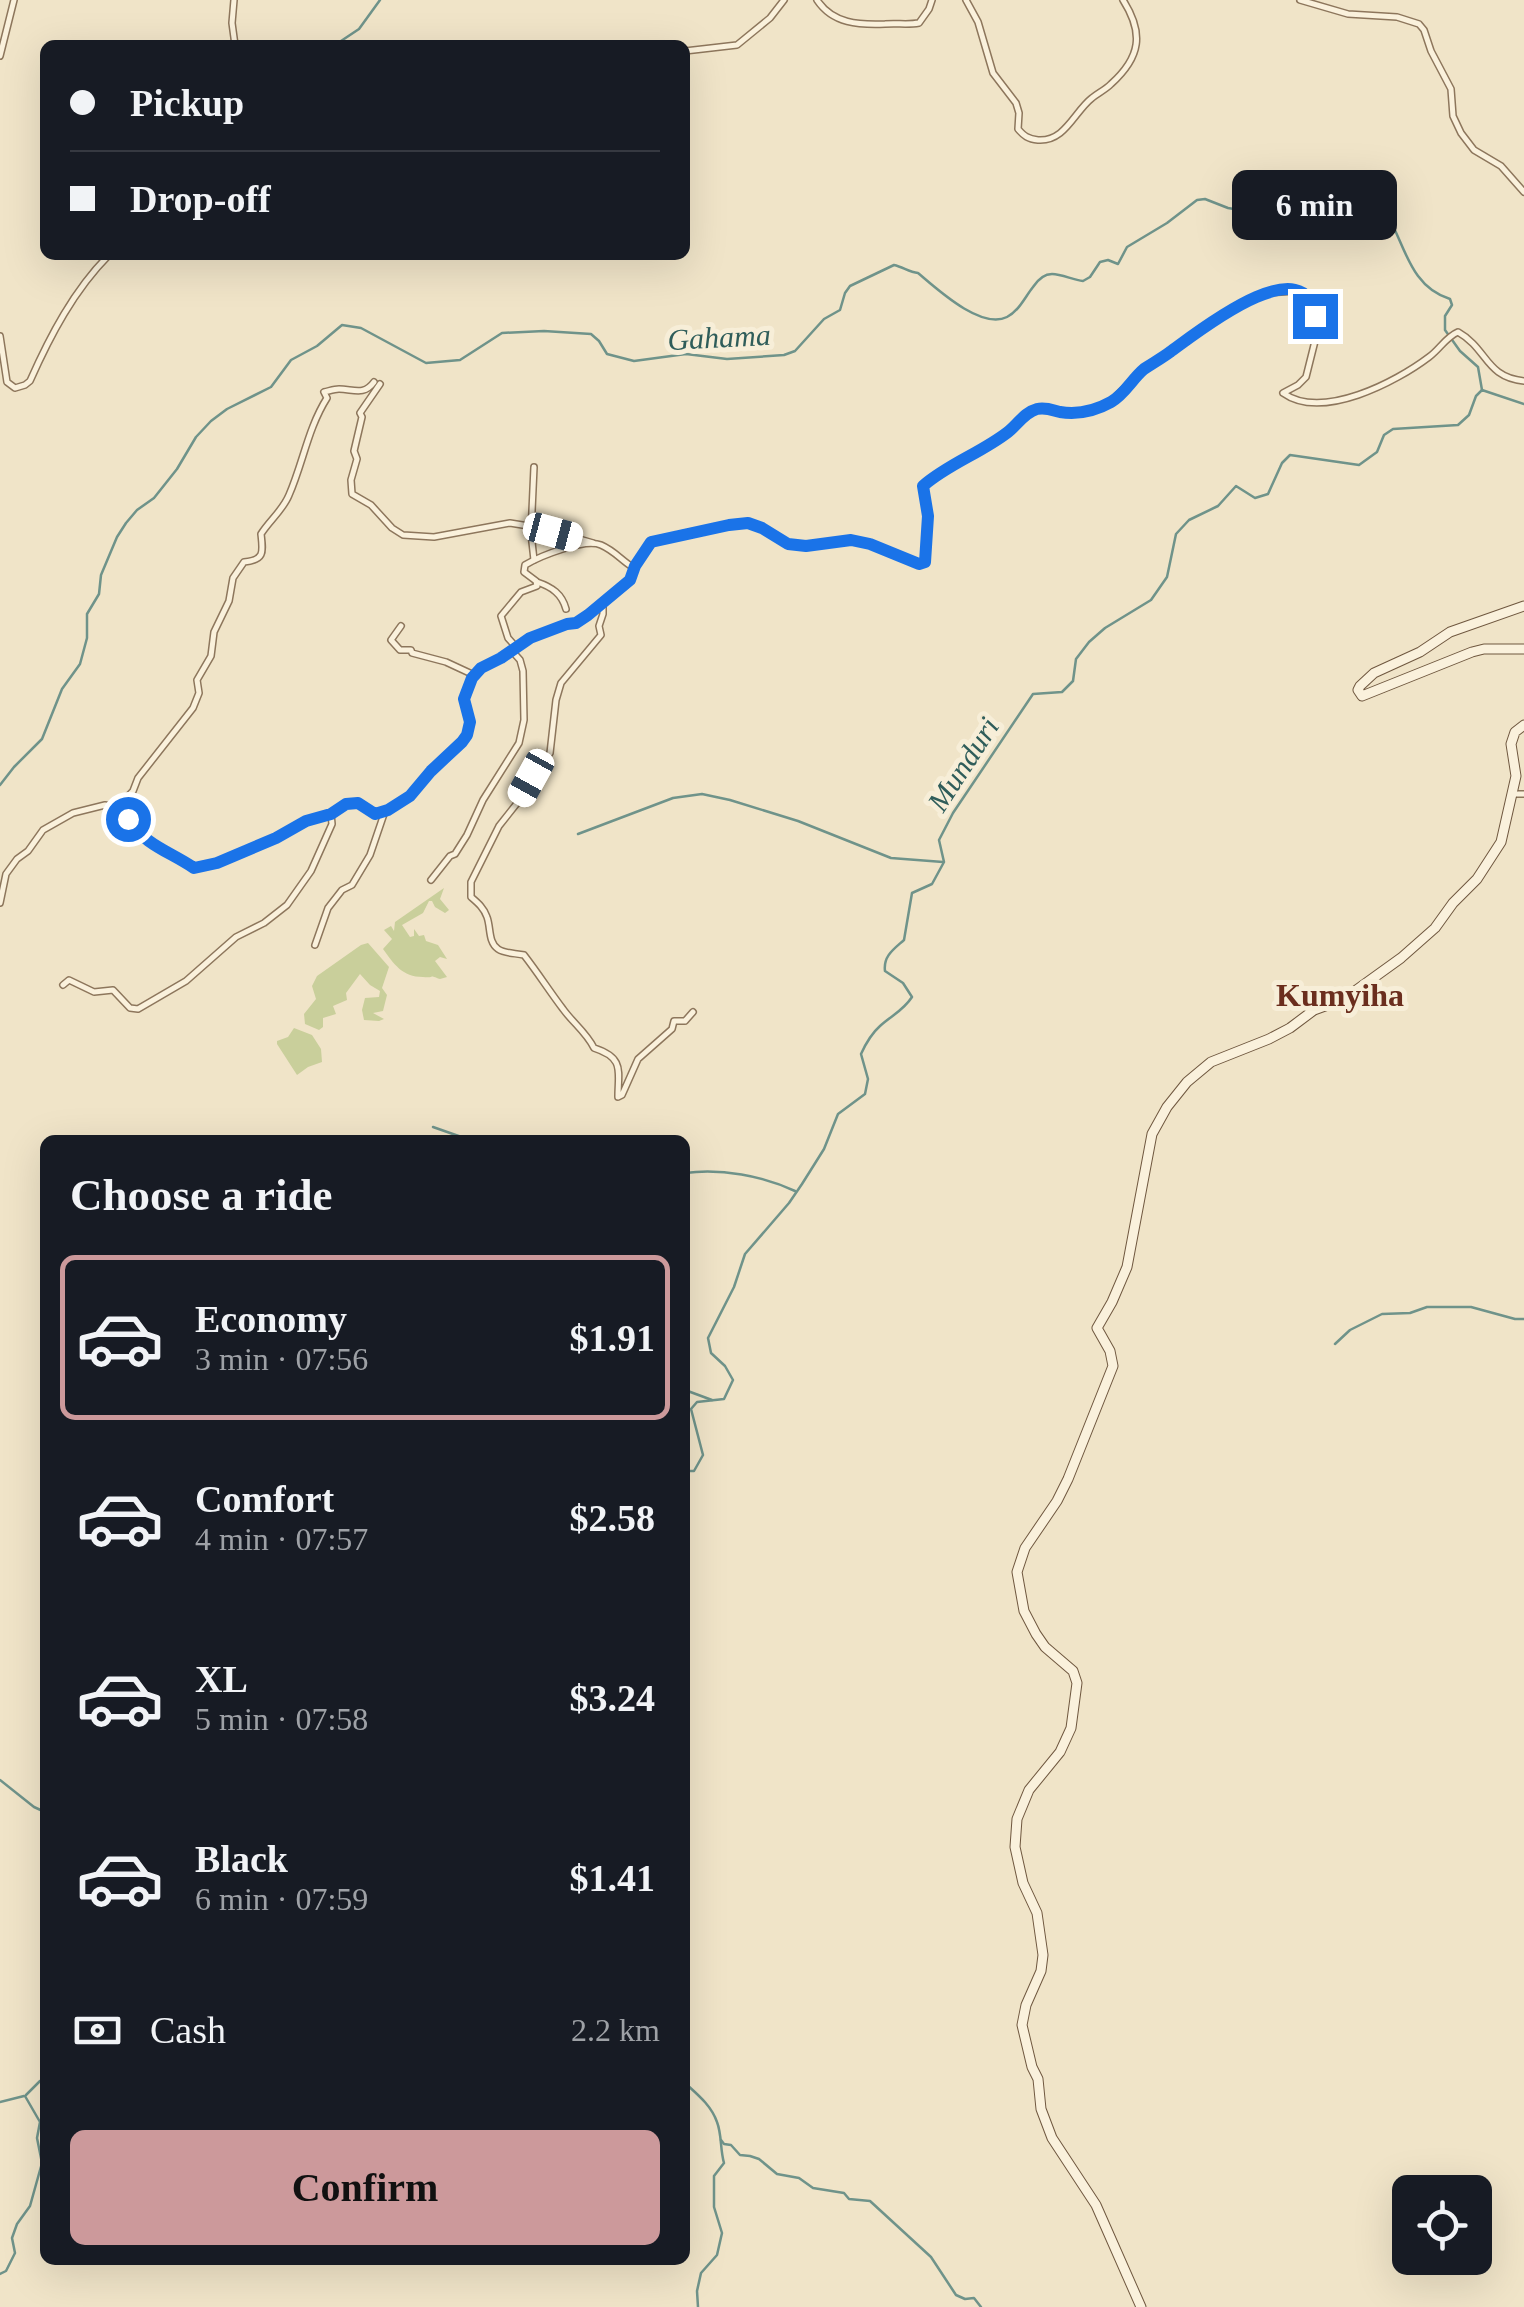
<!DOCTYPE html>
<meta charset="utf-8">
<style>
body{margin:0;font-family:"Times New Roman",serif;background:#242831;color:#f1f3f6;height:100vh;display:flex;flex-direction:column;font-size:38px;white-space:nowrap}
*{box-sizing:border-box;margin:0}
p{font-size:32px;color:#9ea1a6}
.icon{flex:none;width:55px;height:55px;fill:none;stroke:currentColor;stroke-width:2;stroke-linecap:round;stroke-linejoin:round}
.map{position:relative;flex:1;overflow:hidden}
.panel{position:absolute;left:40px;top:1135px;width:650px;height:1130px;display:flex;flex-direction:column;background:#171b24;border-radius:15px;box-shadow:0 10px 40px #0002}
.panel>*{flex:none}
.banner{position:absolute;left:40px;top:40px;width:650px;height:220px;border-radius:15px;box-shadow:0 10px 40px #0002;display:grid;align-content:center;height:220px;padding:0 30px;background:#171b24}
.fabs{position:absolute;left:1392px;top:2175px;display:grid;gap:20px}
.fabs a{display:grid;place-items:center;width:100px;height:100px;border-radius:15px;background:#171b24;box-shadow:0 10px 40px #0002;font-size:50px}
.end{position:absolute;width:45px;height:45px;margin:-22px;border:12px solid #1a73e8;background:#fff;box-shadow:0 0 0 5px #fff}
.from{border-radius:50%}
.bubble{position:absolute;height:70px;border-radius:15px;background:#171b24;box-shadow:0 10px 40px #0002;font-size:32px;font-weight:700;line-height:70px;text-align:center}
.car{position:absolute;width:30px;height:60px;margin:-30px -15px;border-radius:12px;box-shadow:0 0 8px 2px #0007;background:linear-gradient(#fff 24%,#345 0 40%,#fff 0 76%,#345 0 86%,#fff 0)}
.banner b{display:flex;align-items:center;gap:35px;height:95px;font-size:38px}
.banner b+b{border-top:2px solid #363941}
.banner i{width:25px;height:25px;background:#f1f3f6}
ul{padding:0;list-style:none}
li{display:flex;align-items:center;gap:30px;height:165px;margin:0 20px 15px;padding:0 10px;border:5px solid transparent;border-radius:15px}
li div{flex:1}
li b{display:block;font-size:38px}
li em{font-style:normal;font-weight:700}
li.on{border-color:#cc999b}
li>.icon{width:90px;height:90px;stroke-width:1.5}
h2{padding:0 30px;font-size:45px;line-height:120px}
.pay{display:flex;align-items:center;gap:25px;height:110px;padding:0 30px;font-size:38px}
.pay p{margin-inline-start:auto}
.cta{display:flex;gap:20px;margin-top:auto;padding:20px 30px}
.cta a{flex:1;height:115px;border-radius:15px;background:#cc999b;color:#111;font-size:40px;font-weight:700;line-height:115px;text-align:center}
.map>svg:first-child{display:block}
.green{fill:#c9cf9b}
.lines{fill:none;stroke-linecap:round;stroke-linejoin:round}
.stream{stroke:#6f938a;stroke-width:2.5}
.minor-casing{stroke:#8d765c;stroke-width:8}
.secondary-casing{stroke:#6f573f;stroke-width:11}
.minor{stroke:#faf1dc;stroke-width:5}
.secondary{stroke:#faf1dc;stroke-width:9}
.route{stroke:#1a73e8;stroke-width:12}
.labels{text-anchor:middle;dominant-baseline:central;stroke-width:10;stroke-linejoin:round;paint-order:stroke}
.water-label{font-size:30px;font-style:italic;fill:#2f5d5a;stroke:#f7eed8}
.quarter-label{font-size:32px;font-weight:bold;fill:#6b2e1e;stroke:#f7eed8}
</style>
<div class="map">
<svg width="1524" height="2307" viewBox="0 0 1524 2307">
<rect width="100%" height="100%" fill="#f0e4c8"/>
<g class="green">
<path d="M444,888L440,899L449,910L445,913L435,907L432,901H429L423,913L402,925L410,937L414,936V929L419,936L424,935L426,941L438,945L447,959L440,957L435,961L447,977L440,979C426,974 438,978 423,977C402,977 394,964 383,949L392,939L384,930L391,926L394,931L395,922Z"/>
<path d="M368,943L389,967L382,988L387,995L383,1011L373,1013L384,1019L379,1021L364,1020L362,1010L365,998L379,997L380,991L370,985L360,974L346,993L347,1000L333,1006L336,1014L323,1018V1027L319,1030L305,1024L304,1014L316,999L312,986L317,976L361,945Z"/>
<path d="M294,1028L312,1035L321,1049L322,1062L308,1067L297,1075L277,1044V1041L288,1037Z"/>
</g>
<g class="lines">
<g class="stream">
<path d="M335,45L359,29L380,0"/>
<path d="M0,785L14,767L42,739L62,689L80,664L87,638V614L99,594L101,575L117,537L126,523L137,510L154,498L177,469L196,437L211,421L227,409L271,387L291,360L317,346L342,325L361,328L426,363L460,360L502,333L544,331L591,334L599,341L607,354L634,361L686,354L727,359L784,355L795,351L824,319L840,310L845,293L850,286L894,265C903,267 909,272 918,273C937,289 981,330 1007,317C1019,311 1025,297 1033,287C1037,281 1043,274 1052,274C1062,274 1073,280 1083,281L1090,277L1100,262L1108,260L1118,264L1127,247L1167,223L1197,200L1205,199L1228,208L1246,211L1271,209L1293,196L1304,192L1325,197L1366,200L1371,206L1386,212C1405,245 1410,287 1450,299L1452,305L1445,316V330L1460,351L1478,367L1482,390"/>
<path d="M578,834L673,798L702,794L730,800L798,821L891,858L943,862"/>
<path d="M433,1127L470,1140"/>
<path d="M523,1140L534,1137L542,1140"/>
<path d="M685,1173C721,1168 763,1176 795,1191"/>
<path d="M1335,1344L1350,1330L1382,1314L1410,1313L1427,1307H1471L1515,1319H1524"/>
<path d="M685,1390L712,1400"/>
<path d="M685,1471H694L703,1455L691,1409L697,1402L724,1399L733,1380L725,1366L711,1353L708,1338L734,1287L745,1254L789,1203L802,1184L824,1149L838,1114L865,1094L868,1079L861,1054C866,1043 871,1034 880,1026C892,1015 903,1011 912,997L903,983L885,971C883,956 894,949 904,940L912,893L932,884L944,862L939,840L953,813L1033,694L1062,692L1073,681L1076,659L1089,642L1105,628L1151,600L1167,577L1176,534L1189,520L1218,506L1236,486L1255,498L1268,494L1282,463L1290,455L1359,465L1377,452L1384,435L1393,429L1458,425L1469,415L1476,396L1482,390L1524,404"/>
<path d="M0,1780L34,1807L45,1812"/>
<path d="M685,2083C697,2094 711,2105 717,2122C722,2135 720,2149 724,2163L714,2176V2207L722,2233L717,2255L701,2273L697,2291L698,2307"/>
<path d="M26,2095L40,2081L45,2080"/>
<path d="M0,2102L24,2096"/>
<path d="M721,2140L724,2144L731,2145L740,2155L750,2156L759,2159L777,2174L799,2178L813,2188L844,2193L849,2199L870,2201L931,2257L956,2295L965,2299L974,2298L981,2307"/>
<path d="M0,2274L6,2271L15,2253L12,2238L17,2224L30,2206L42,2163L37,2138L40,2122L25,2096"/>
</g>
<g class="minor-casing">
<g id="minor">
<path d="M234,0L232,23L235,45"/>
<path d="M817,0C833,24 859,25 885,24C897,23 908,25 919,23L929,9L932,0"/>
<path d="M966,0L978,22L993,73L1016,103L1019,113L1018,129C1024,136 1028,139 1038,140C1065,142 1074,112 1092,98C1098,93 1105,90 1111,84C1141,57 1144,33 1123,0"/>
<path d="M1300,0L1348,14L1397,17L1419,24L1424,30L1431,51L1451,89L1453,116L1461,133L1474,150L1501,166L1524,192"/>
<path d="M685,51L737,45L770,18L784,0"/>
<path d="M0,56L14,0"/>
<path d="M0,336L7,382L15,388L25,385L30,381C50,336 74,290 109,255"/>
<path d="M380,384L360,413L362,417L354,451L357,459L351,480L352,494L371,505L392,528L403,535L434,537L510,523L541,528L593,543"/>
<path d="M534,560L531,533L534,467"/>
<path d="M537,582C552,587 562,594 566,609"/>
<path d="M603,601V614L599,626L601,635L561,683L556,700L550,753L531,779L518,802L499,826L471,882V897C478,903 484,908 487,917C491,928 488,942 498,949C505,954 516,953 524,955C538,973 550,992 563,1009C573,1023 586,1032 594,1048C625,1058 618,1071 618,1097L622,1095L638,1059L672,1029L674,1021H685L693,1012"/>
<path d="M401,626L391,640L400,650H411L412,653L446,662L474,675"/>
<path d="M515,646L508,638L501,616L521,592L537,586L536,581L524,572L525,565C540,556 585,538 601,545C615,551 622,561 634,568"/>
<path d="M1513,794H1524"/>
<path d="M118,806L133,791L138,778L193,708L199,693L197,680L211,656L214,632L229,601L233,578L244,562C265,560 263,552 261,534C270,520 283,510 289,495C303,463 308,428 327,398L324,392C329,391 334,389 339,389C353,389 364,396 374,382"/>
<path d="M431,880L450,856L455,854L467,835L483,800L519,743L524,720L523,671L520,660L512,651"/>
<path d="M0,903L6,874L17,859L28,851L43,830L73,813L105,805L125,809L137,832L168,854L194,868L217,863L276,838L306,821L331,814L346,804L358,803L375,813L388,810L409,796L431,771L462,743L467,735L470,722L464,699L472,678L481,667L501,657L530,638L569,623H575L581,620L626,585L630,581L635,566L653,542L729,525L747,523L762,528L789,544L806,545L851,540L870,544L919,564L925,562L928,517L923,486L934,477L990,445L1030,412L1042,408L1062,412L1085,413L1109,403L1142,371L1227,312L1264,293L1296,291L1305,296L1314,307L1317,324L1315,341L1306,377L1298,385L1283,393C1322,421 1396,382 1429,357C1440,349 1446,337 1458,332C1488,349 1485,377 1524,381"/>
<path d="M315,945L328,908L342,890L352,885L370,855L385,811"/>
<path d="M63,985L69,980L94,992L113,990L130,1008L138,1009L186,981L236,937L264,923L287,905L311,871L332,824L331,814"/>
</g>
</g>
<g class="secondary-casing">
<g id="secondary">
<path d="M1524,606L1450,632L1420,652L1374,673L1360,686L1358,690L1362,696L1472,652L1484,649H1524"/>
<path d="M1141,2307L1096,2205L1052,2138L1041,2109L1038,2079L1032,2067L1022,2025L1026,2005L1041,1971L1043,1955L1037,1913L1023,1883L1015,1847L1017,1819L1029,1790L1060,1752L1071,1728L1077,1683L1073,1671L1045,1647L1036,1634L1024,1611L1017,1572L1025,1548L1057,1501L1068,1479L1113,1366L1110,1351L1097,1328L1112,1302L1127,1267L1152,1134L1167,1107L1187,1082L1211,1062L1269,1039L1290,1028L1314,1010L1344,999L1401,958L1435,928L1453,903L1477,879L1501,842L1516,776L1511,744L1515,732L1524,725"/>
</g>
</g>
<use href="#minor" class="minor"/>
<use href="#secondary" class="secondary"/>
</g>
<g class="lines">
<path class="route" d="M128,819C146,846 169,851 194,868L217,863L276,838L306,821L331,814L346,804L358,803L375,814L388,810L410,796L431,771L462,742L467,735L470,722L464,699L472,678L481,668L501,658L530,638L567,624L576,623L588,615L630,580L635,566L651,542L729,525L748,523L762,528L788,544L806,546L851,540L870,544L919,564L925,562L928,516L923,486C948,464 981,453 1008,432C1017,425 1025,412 1037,409C1046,407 1052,410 1060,412C1079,415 1095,411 1111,402C1125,394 1132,379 1144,369C1153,363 1162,358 1170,352C1194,335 1305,245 1315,316"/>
</g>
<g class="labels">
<g class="water-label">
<text transform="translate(719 337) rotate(-3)">Gahama</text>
<text transform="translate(963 764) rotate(-57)">Munduri</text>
</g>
<g class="quarter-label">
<text x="1340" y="995">Kumyiha</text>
</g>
</g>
</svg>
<div class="fabs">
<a><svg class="icon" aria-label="locate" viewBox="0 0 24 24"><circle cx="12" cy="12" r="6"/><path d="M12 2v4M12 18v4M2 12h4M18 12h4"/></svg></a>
</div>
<i class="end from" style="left:128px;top:819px"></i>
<i class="end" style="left:1315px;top:316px"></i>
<div class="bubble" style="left:1232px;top:170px;width:165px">6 min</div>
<i class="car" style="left:553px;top:532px;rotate:105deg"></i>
<i class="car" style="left:531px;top:778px;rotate:209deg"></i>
<div class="banner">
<b><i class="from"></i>Pickup</b>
<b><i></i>Drop-off</b>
</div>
<section class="panel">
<h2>Choose a ride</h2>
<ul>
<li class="on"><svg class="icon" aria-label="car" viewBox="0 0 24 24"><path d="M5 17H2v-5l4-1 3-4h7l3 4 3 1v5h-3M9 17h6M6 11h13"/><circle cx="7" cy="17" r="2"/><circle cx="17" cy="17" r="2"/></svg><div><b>Economy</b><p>3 min · 07:56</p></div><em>$1.91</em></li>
<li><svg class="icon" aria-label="car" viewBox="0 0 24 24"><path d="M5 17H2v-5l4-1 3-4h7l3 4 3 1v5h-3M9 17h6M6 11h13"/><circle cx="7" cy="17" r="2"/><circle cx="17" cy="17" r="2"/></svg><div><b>Comfort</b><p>4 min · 07:57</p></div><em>$2.58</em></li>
<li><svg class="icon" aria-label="car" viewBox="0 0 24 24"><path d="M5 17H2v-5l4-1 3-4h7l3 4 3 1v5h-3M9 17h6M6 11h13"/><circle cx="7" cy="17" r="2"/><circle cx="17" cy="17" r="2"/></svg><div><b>XL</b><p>5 min · 07:58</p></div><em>$3.24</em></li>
<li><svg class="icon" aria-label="car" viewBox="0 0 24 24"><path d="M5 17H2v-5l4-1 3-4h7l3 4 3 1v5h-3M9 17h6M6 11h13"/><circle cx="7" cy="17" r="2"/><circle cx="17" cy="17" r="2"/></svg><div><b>Black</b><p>6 min · 07:59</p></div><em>$1.41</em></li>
</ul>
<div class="pay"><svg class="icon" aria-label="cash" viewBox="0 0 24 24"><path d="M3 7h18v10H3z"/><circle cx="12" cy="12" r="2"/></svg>Cash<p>2.2 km</p></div>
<div class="cta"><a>Confirm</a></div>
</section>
</div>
